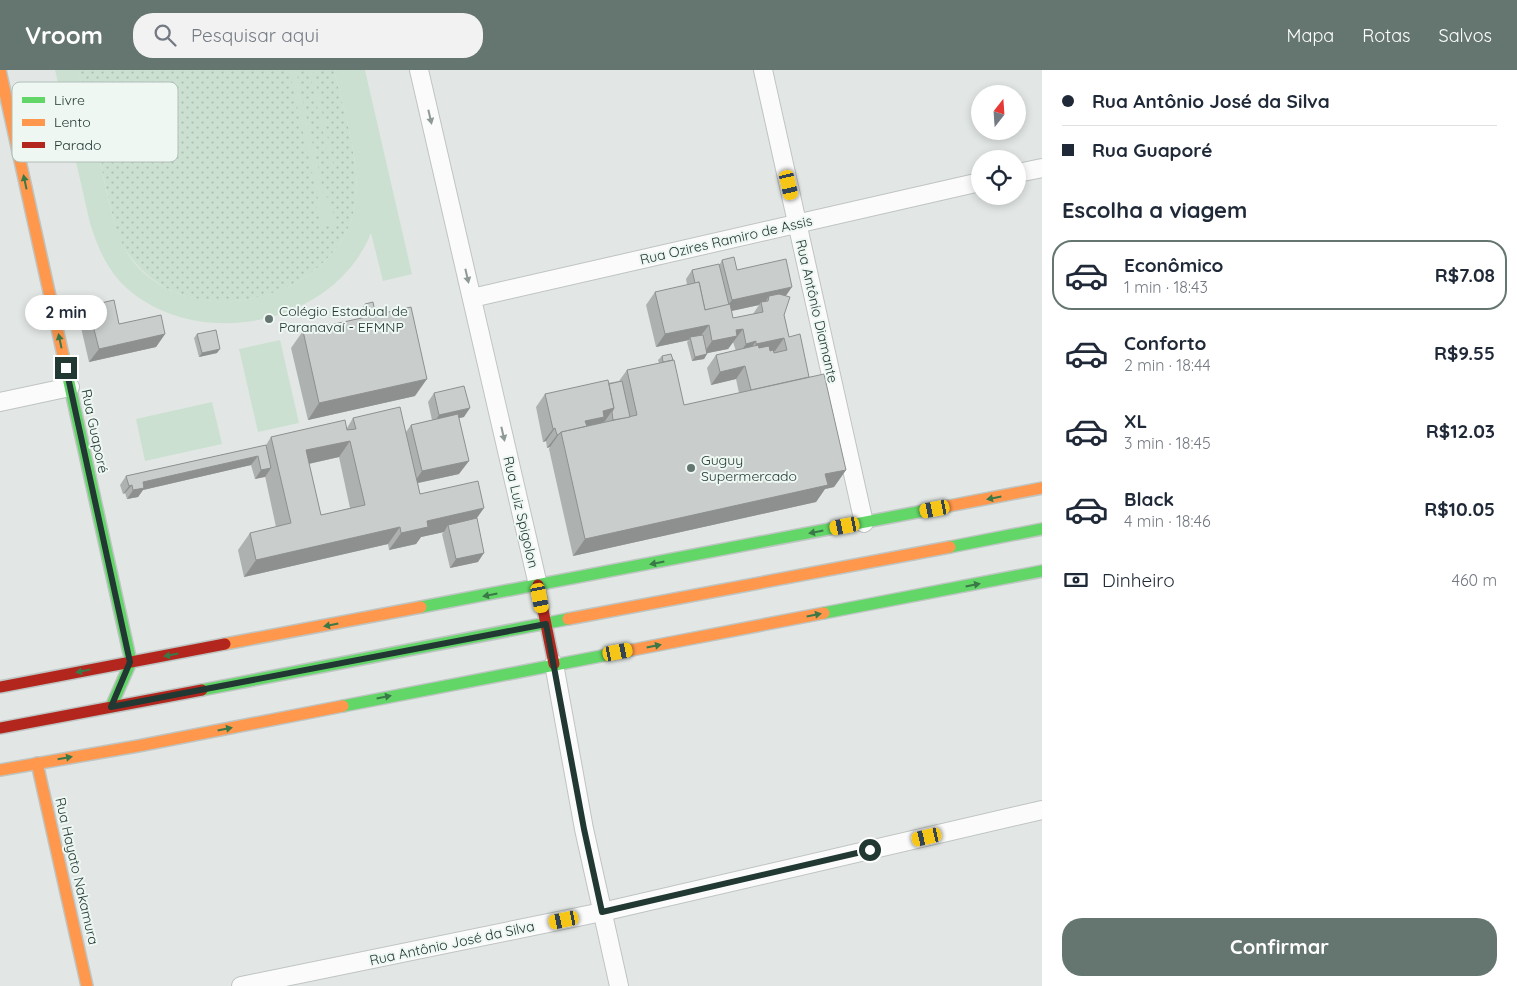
<!DOCTYPE html>
<html lang="pt">
<meta charset="utf-8">
<style>
body{margin:0;font-family:Quicksand,sans-serif;background:#f2f2f3;color:#1f2937;height:100vh;display:flex;flex-direction:column;font-size:19px;white-space:nowrap}
*{box-sizing:border-box;margin:0}
p{font-size:16px;color:#747a83}
.icon{flex:none;width:28px;height:28px;fill:none;stroke:currentColor;stroke-width:2;stroke-linecap:round;stroke-linejoin:round}
.map{position:relative;flex:1;overflow:hidden}
.panel{display:flex;flex-direction:column;background:#fff;width:475px}
.panel>*{flex:none}
.guide{display:grid;align-content:center;height:110px;padding:0 20px;background:#fff}
.needle{width:32px;rotate:17deg}
.fabs{position:absolute;left:971px;top:15px;display:grid;gap:10px}
.fabs a{display:grid;place-items:center;width:55px;height:55px;border-radius:50%;background:#fff;box-shadow:0 2px 8px #0003;font-size:25px}
.end{position:absolute;width:22px;height:22px;margin:-11px;border:6px solid #213932;background:#fff;box-shadow:0 0 0 2px #fff}
.from{border-radius:50%}
.bubble{position:absolute;height:35px;border-radius:18px;background:#fff;box-shadow:0 2px 8px #0003;font-size:16px;font-weight:700;line-height:35px;text-align:center}
.car{position:absolute;width:15px;height:30px;margin:-15px -8px;border-radius:6px;box-shadow:0 0 4px 1px #0007;background:linear-gradient(#f5c518 24%,#345 0 40%,#f5c518 0 76%,#345 0 86%,#f5c518 0)}
.guide b{display:flex;align-items:center;gap:18px;height:48px;font-size:19px}
.guide b+b{border-top:1px solid #e0e1e3}
.guide i{width:12px;height:12px;background:#1f2937}
ul{padding:0;list-style:none}
li{display:flex;align-items:center;gap:15px;height:70px;margin:0 10px 8px;padding:0 10px;border:2px solid transparent;border-radius:20px}
li div{flex:1}
li b{display:block;font-size:19px}
li em{font-style:normal;font-weight:700}
li.current{border-color:#657671}
li>.icon{width:45px;height:45px;stroke-width:1.5}
h2{padding:0 20px;font-size:22px;line-height:60px}
.pay{display:flex;align-items:center;gap:12px;height:55px;padding:0 20px;font-size:19px}
.pay p{margin-inline-start:auto}
.primary-button{display:flex;gap:10px;margin-top:auto;padding:10px 20px}
.primary-button a{flex:1;height:58px;border-radius:20px;background:#657671;color:#fff;font-size:20px;font-weight:700;line-height:58px;text-align:center}
header{display:flex;align-items:center;gap:30px;box-sizing:border-box;height:70px;padding:0 25px;background:#657671;color:#fff}
header strong{font-size:24px}
nav{display:flex;gap:28px;margin-inline-start:auto;font-size:18px}
.search{width:350px;height:45px;background:#f2f2f3;display:flex;align-items:center;gap:12px;box-sizing:border-box;padding:0 18px;border-radius:20px;color:#747a83;font-size:19px}
main{display:flex;flex:1;min-height:0}
.map>svg:first-child{display:block}
.grass{fill:url(#grass-dots)}
.garden{fill:#cbe0d1}
.lines{fill:none;stroke-linecap:round;stroke-linejoin:round}
.street-casing{stroke:#bfc4c2;stroke-width:20}
.fast-casing{stroke:#bec5c2;stroke-width:14}
.slow-casing{stroke:#bec5c2;stroke-width:14}
.jam-casing{stroke:#bec5c2;stroke-width:14}
.street{stroke:#fbfbfb;stroke-width:18}
.fast{stroke:#63d668;stroke-width:11}
.slow{stroke:#ff974d;stroke-width:11}
.jam{stroke:#b3261e;stroke-width:11}
.wall{fill:#adb1af;fill-rule:evenodd}
.shaded-wall{fill:#8d908f}
.building{fill:#c9cecc;stroke:#8d908f;fill-rule:evenodd}
.oneway{fill:#8e9a96}
.oneway2{fill:#3b7848}
.route{stroke:#213932;stroke-width:6}
.poi-dot{fill:#657671;stroke:#eff7f3;stroke-width:2}
.labels{text-anchor:middle;dominant-baseline:central;stroke-width:4;stroke-linejoin:round;paint-order:stroke}
.street-label{font-size:14px;fill:#213932;stroke:#eff7f3}
.poi-label{font-size:14px;fill:#213932;stroke:#eff7f3;text-anchor:start}
.key{fill:#eff7f3;stroke:#b1beb9;stroke-width:1}
.key-label{font-size:14px;fill:#213932}
</style>
<header>
<strong>Vroom</strong>
<div class="search"><svg class="icon" aria-label="search" viewBox="0 0 24 24"><circle cx="10" cy="10" r="6"/><path d="M15 15l6 6"/></svg>Pesquisar aqui</div>
<nav><a>Mapa</a><a>Rotas</a><a>Salvos</a></nav>
</header>
<main>
<div class="map">
<svg width="1042" height="916" viewBox="0 0 1042 916">
<defs>
<pattern id="grass-dots" width="8" height="8" patternUnits="userSpaceOnUse" patternTransform="scale(1.25)"><rect width="8" height="8" fill="#cbe0d1"/><path d="M2 2h.1M6 6h.1" fill="none" stroke="#aec1b4" stroke-width="1.8" stroke-linecap="round"/></pattern>
</defs>
<rect width="100%" height="100%" fill="#e2e7e5"/>
<path class="grass" d="M78,0H334C344,42 365,103 353,145C332,217 233,252 168,219C145,207 131,190 118,168Z"/>
<g class="garden">
<path d="M55,0H78L113,148C119,169 127,188 144,203C207,260 330,226 353,145C365,103 344,42 334,0H365L412,204L383,211L371,163C335,253 204,282 130,221C109,204 98,179 90,153Z"/>
<path d="M289,0H296L325,128L329,127L336,154L321,157L315,130L318,129Z"/>
<path d="M309,0H313L334,97L331,98Z"/>
<path d="M280,270L299,353L258,362L239,279Z"/>
<path d="M212,332L222,374L145,391L136,349Z"/>
</g>
<g class="lines">
<g class="street-casing">
<g id="street">
<path d="M419,0L538,515"/>
<path d="M763,0L864,453"/>
<path d="M1018,103L1042,98"/>
<path d="M472,228L980,112"/>
<path d="M0,332L70,317"/>
<path d="M554,594L584,759L619,916"/>
<path d="M241,916L602,842L1042,740"/>
</g>
</g>
<g class="fast-casing">
<g id="fast">
<path d="M63,285L131,592L111,637"/>
<path d="M950,477L1042,459"/>
<path d="M421,537L928,440"/>
<path d="M824,543L1042,501"/>
<path d="M202,620L568,549"/>
<path d="M343,636L627,581"/>
</g>
</g>
<g class="slow-casing">
<g id="slow">
<path d="M0,0L63,285"/>
<path d="M928,440L1042,418"/>
<path d="M568,549L950,477"/>
<path d="M225,574L421,537"/>
<path d="M627,581L824,543"/>
<path d="M37,693L87,916"/>
<path d="M0,700L138,676L343,636"/>
</g>
</g>
<g class="jam-casing">
<g id="jam">
<path d="M538,515L554,594"/>
<path d="M0,617L225,574"/>
<path d="M0,658L202,620"/>
</g>
</g>
<use href="#street" class="street"/>
<use href="#fast" class="fast"/>
<use href="#slow" class="slow"/>
<use href="#jam" class="jam"/>
</g>
<g class="wall">
<path d="M722,190L737,200L786,226L784,245L789,267L809,307L846,400L834,417L825,419L816,432L573,486L549,379L550,377L547,378L546,371L543,372L536,337L545,324L619,311L627,300L659,293L658,290L662,286L684,335L739,323L736,309L711,315L707,298L716,285L736,281L733,272L728,279L707,283L704,289L692,291L687,272L689,270L656,277L646,235L655,222L687,215L686,209L692,200L720,194ZM759,235L753,244L733,248L731,241Z"/>
<path d="M365,234L375,242L373,246L415,326L308,350L291,278L303,261L364,248L362,238Z"/>
<path d="M88,236L119,254L165,264L156,277L89,292L79,249Z"/>
<path d="M197,264L217,283L199,287L194,268Z"/>
<path d="M434,323L464,347L459,348V404L418,413L420,424L477,449L478,492L450,498L442,464L444,462L421,467L416,474L389,480L388,474L244,507L238,480L250,463L276,457L265,406L255,409L251,395L143,420L138,427L127,429L125,423L123,424L120,415L126,406L266,375L271,367L347,358L353,348L406,362L411,355L432,350L428,332ZM339,387L350,438L321,445L309,394Z"/>
</g>
<g class="shaded-wall">
<path d="M792,217L783,230L768,231L769,226L764,234L761,232L759,235L727,242L725,239L732,230Z"/>
<path d="M375,242L372,246L364,248L367,244Z"/>
<path d="M709,255L699,268L690,267L689,270L656,277L665,264Z"/>
<path d="M743,259L728,279L703,284L712,271L736,260Z"/>
<path d="M165,264L156,277L89,292L99,279Z"/>
<path d="M784,268L775,281L747,287L756,274Z"/>
<path d="M756,271L747,284L737,287L746,274Z"/>
<path d="M220,279L217,283L199,287L202,283Z"/>
<path d="M707,284L704,289L692,291L695,287Z"/>
<path d="M745,296L736,309L711,315L720,302Z"/>
<path d="M427,309L415,326L308,350L319,333Z"/>
<path d="M470,338L464,347L433,354L439,345Z"/>
<path d="M614,338L605,351L601,353L595,360L561,364L603,341Z"/>
<path d="M555,358L546,371L543,372L553,359Z"/>
<path d="M559,364L550,377L547,378L557,365Z"/>
<path d="M350,371L339,387L294,397L306,380Z"/>
<path d="M258,386L251,395L143,420L138,427L127,429L133,420L143,412Z"/>
<path d="M469,391L459,404L413,414L422,401Z"/>
<path d="M271,398L265,407L255,409L261,400Z"/>
<path d="M846,400L834,417L825,419L816,432L573,486L585,469L825,404Z"/>
<path d="M132,415L125,423L123,424L129,416Z"/>
<path d="M484,438L472,455H448L444,462L421,467L416,474L389,480L401,463L427,451Z"/>
<path d="M400,457L388,474L244,507L256,490Z"/>
<path d="M484,483L478,492L450,498L456,489Z"/>
</g>
<g class="building">
<path d="M734,187L737,200L786,189L792,217L732,230L722,190Z"/>
<path d="M719,194L729,235L705,240L699,212L695,213L692,200Z"/>
<path d="M699,212L705,240L730,234L733,248L763,242L761,232L768,231L769,226L779,224L790,227L784,245L789,267L800,264L809,307L751,320L745,296L720,302L716,285L758,275L759,278L769,276L770,281L773,280L774,283L787,280L784,268L756,274V271L746,274L743,259L736,260L737,266L712,271L709,255L665,264L655,222Z"/>
<path d="M114,230L119,254L161,245L165,264L99,279L88,236Z"/>
<path d="M373,232L375,242L367,244L365,234Z"/>
<path d="M411,237L427,309L319,333L303,261Z"/>
<path d="M216,260L220,279L202,283L197,264Z"/>
<path d="M703,265L707,284L695,287L690,267Z"/>
<path d="M671,284L673,290L663,292L662,286Z"/>
<path d="M674,290L684,335L824,304L846,400L825,404L828,415L585,469L561,362L637,345L627,300Z"/>
<path d="M608,310L614,338L603,341L604,347L585,351L587,356L561,362L559,364L557,365L555,358L553,359L545,324Z"/>
<path d="M622,311L630,347L613,350L612,342L614,338L609,314Z"/>
<path d="M464,316L470,338L439,345L434,323Z"/>
<path d="M400,337L420,424L478,411L484,438L427,451L428,457L401,463L400,457L256,490L250,463L291,453L271,367L345,350L347,360L356,359L353,348ZM350,371L365,435L321,445L306,380Z"/>
<path d="M458,344L469,391L422,401L411,355Z"/>
<path d="M266,375L271,398L261,400L258,386L143,412L144,418L133,420L132,415L129,416L126,406Z"/>
<path d="M477,448L484,483L456,489L448,455Z"/>
</g>
<defs><path id="oneway-solid" d="M-6-.8H1V-3.2L6.5 0L1 3.2V.8H-6Z" transform="scale(1.25)"/></defs>
<g class="oneway">
<use href="#oneway-solid" transform="translate(430 47) rotate(77)"/>
<use href="#oneway-solid" transform="translate(467 206) rotate(77)"/>
<use href="#oneway-solid" transform="translate(503 364) rotate(77)"/>
</g>
<g class="oneway2">
<use href="#oneway-solid" transform="translate(25 112) rotate(-102)"/>
<use href="#oneway-solid" transform="translate(60 271) rotate(-102)"/>
<use href="#oneway-solid" transform="translate(994 428) rotate(169)"/>
<use href="#oneway-solid" transform="translate(816 462) rotate(169)"/>
<use href="#oneway-solid" transform="translate(657 493) rotate(169)"/>
<use href="#oneway-solid" transform="translate(973 515) rotate(-11)"/>
<use href="#oneway-solid" transform="translate(490 525) rotate(169)"/>
<use href="#oneway-solid" transform="translate(814 545) rotate(-11)"/>
<use href="#oneway-solid" transform="translate(331 555) rotate(169)"/>
<use href="#oneway-solid" transform="translate(654 576) rotate(-11)"/>
<use href="#oneway-solid" transform="translate(171 585) rotate(169)"/>
<use href="#oneway-solid" transform="translate(83 601) rotate(169)"/>
<use href="#oneway-solid" transform="translate(384 627) rotate(-11)"/>
<use href="#oneway-solid" transform="translate(225 659) rotate(-11)"/>
<use href="#oneway-solid" transform="translate(65 688) rotate(-10)"/>
</g>
<g class="lines">
<path class="route" d="M66,298L130,592L111,637L546,554L584,759L602,842L870,780"/>
</g>
<g class="poi-dot">
<circle cx="269" cy="249" r="5"/>
<circle cx="691" cy="398" r="5"/>
</g>
<g class="labels">
<g class="street-label">
<text transform="translate(726 170) rotate(-13)">Rua Ozires Ramiro de Assis</text>
<text transform="translate(817 241) rotate(77)">Rua Antônio Diamante</text>
<text transform="translate(95 361) rotate(78)">Rua Guaporé</text>
<text transform="translate(521 442) rotate(77)">Rua Luiz Spigolon</text>
<text transform="translate(77 801) rotate(77)">Rua Hayato Nakamura</text>
<text transform="translate(452 873) rotate(-12)">Rua Antônio José da Silva</text>
</g>
<g class="poi-label">
<text x="279" y="241">Colégio Estadual de<tspan x="279" dy="16">Paranavaí - EFMNP</tspan></text>
<text x="701" y="390">Guguy<tspan x="701" dy="16">Supermercado</tspan></text>
</g>
</g>
<rect x="12" y="12" width="166" height="80" rx="8" class="key"/>
<rect x="22" y="27" width="23" height="6" fill="#63d668"/>
<rect x="22" y="49" width="23" height="7" fill="#ff974d"/>
<rect x="22" y="72" width="23" height="6" fill="#b3261e"/>
<g class="key-label">
<text x="54" y="35">Livre</text>
<text x="54" y="57">Lento</text>
<text x="54" y="80">Parado</text>
</g>
</svg>
<div class="fabs">
<a><svg class="needle" viewBox="-14 -14 28 28"><path d="M0-13l5 13h-10z" fill="#e53935"/><path d="M0 13l5-13h-10z" fill="#747a83"/></svg></a>
<a><svg class="icon" aria-label="locate" viewBox="0 0 24 24"><circle cx="12" cy="12" r="6"/><path d="M12 2v4M12 18v4M2 12h4M18 12h4"/></svg></a>
</div>
<i class="end from" style="left:870px;top:780px"></i>
<i class="end" style="left:66px;top:298px"></i>
<div class="bubble" style="left:25px;top:225px;width:82px">2 min</div>
<i class="car" style="left:789px;top:115px;rotate:167deg"></i>
<i class="car" style="left:935px;top:439px;rotate:259deg"></i>
<i class="car" style="left:845px;top:456px;rotate:259deg"></i>
<i class="car" style="left:540px;top:528px;rotate:169deg"></i>
<i class="car" style="left:618px;top:582px;rotate:79deg"></i>
<i class="car" style="left:927px;top:767px;rotate:257deg"></i>
<i class="car" style="left:564px;top:850px;rotate:258deg"></i>
</div>
<section class="panel">
<div class="guide">
<b><i class="from"></i>Rua Antônio José da Silva</b>
<b><i></i>Rua Guaporé</b>
</div>
<h2>Escolha a viagem</h2>
<ul>
<li class="current"><svg class="icon" aria-label="car" viewBox="0 0 24 24"><path d="M5 17H2v-5l4-1 3-4h7l3 4 3 1v5h-3M9 17h6M6 11h13"/><circle cx="7" cy="17" r="2"/><circle cx="17" cy="17" r="2"/></svg><div><b>Econômico</b><p>1 min · 18:43</p></div><em>R$7.08</em></li>
<li><svg class="icon" aria-label="car" viewBox="0 0 24 24"><path d="M5 17H2v-5l4-1 3-4h7l3 4 3 1v5h-3M9 17h6M6 11h13"/><circle cx="7" cy="17" r="2"/><circle cx="17" cy="17" r="2"/></svg><div><b>Conforto</b><p>2 min · 18:44</p></div><em>R$9.55</em></li>
<li><svg class="icon" aria-label="car" viewBox="0 0 24 24"><path d="M5 17H2v-5l4-1 3-4h7l3 4 3 1v5h-3M9 17h6M6 11h13"/><circle cx="7" cy="17" r="2"/><circle cx="17" cy="17" r="2"/></svg><div><b>XL</b><p>3 min · 18:45</p></div><em>R$12.03</em></li>
<li><svg class="icon" aria-label="car" viewBox="0 0 24 24"><path d="M5 17H2v-5l4-1 3-4h7l3 4 3 1v5h-3M9 17h6M6 11h13"/><circle cx="7" cy="17" r="2"/><circle cx="17" cy="17" r="2"/></svg><div><b>Black</b><p>4 min · 18:46</p></div><em>R$10.05</em></li>
</ul>
<div class="pay"><svg class="icon" aria-label="cash" viewBox="0 0 24 24"><path d="M3 7h18v10H3z"/><circle cx="12" cy="12" r="2"/></svg>Dinheiro<p>460 m</p></div>
<div class="primary-button"><a>Confirmar</a></div>
</section>
</main>
